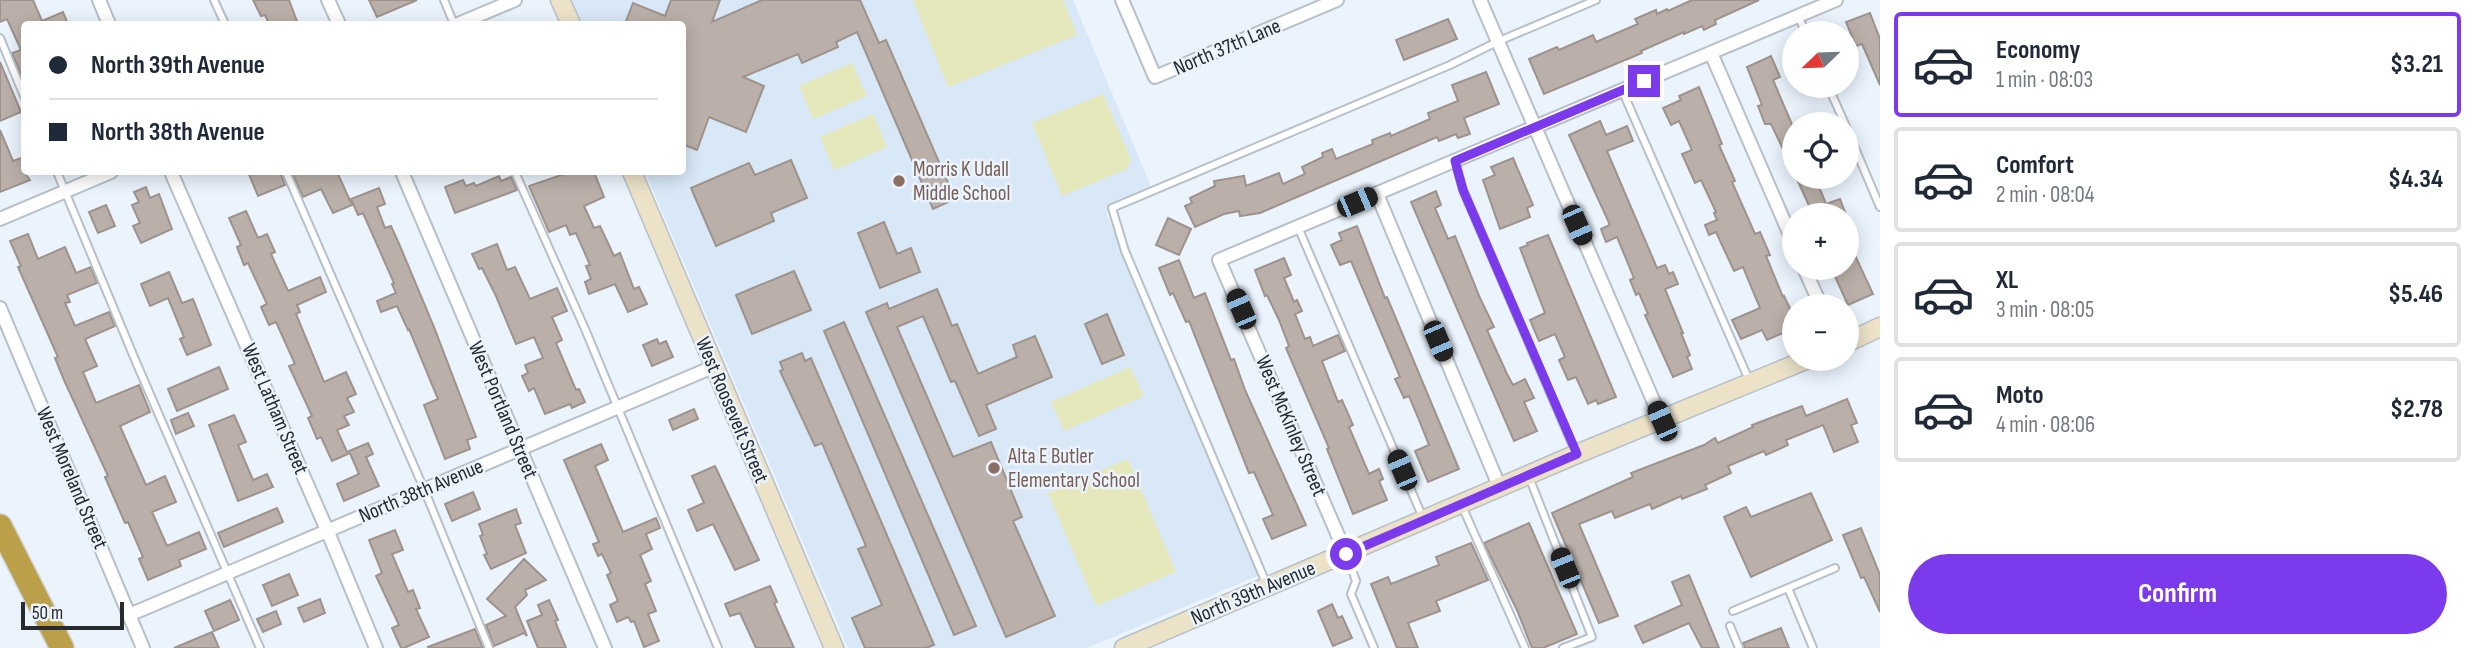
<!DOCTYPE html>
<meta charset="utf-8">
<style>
body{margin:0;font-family:"Sofia Sans Condensed",sans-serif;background:#f2f2f3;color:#1f2937;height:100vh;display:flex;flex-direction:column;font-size:26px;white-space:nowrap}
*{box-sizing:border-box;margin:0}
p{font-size:23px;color:#747a83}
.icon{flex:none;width:38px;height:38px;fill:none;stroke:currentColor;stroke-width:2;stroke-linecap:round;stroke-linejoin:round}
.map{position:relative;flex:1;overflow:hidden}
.side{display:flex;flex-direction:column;background:#fff;width:595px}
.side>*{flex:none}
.guide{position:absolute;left:21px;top:21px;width:665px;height:154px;border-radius:7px;box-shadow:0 4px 18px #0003;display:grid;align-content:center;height:154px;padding:0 28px;background:#fff}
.needle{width:46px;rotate:247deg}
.fabs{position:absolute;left:1782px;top:21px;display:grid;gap:14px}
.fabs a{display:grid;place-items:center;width:77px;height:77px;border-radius:50%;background:#fff;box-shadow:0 4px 18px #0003;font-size:35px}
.scale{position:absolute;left:21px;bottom:18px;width:103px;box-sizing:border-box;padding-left:7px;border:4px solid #282b2e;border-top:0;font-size:19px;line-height:24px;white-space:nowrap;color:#282b2e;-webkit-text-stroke:5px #ebf4fd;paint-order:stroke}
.end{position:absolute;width:32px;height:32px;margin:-16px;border:9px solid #7c3aed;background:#fff;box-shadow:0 0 0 4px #fff}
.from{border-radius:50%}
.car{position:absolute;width:21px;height:42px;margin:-21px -10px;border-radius:9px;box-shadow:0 0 5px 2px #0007;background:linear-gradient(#222 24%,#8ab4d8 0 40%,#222 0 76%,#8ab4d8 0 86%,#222 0)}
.guide b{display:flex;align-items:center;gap:24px;height:66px;font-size:26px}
.guide b+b{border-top:2px solid #e0e1e3}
.guide i{width:18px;height:18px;background:#1f2937}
ul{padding:12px 0 0;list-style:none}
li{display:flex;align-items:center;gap:21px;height:105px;margin:0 14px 10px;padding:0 14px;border:4px solid #e0e1e3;border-radius:7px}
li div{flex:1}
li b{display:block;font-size:26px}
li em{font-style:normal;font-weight:700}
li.on{border-color:#7c3aed}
li>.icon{width:63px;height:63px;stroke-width:1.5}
.button{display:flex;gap:14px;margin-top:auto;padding:14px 28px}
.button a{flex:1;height:80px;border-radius:42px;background:#7c3aed;color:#fff;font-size:28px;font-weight:700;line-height:80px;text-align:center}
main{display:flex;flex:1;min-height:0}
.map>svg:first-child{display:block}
.built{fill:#d8e8f7}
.green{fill:#e5e8bb}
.building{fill:#bbb0a9;stroke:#9d938c;stroke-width:2}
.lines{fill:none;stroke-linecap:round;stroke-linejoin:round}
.lane-casing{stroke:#b7c0c8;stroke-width:10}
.street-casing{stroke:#b7c0c8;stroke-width:16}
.secondary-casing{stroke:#b7c0c8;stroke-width:21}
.highway-casing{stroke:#d0d0d1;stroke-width:26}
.lane{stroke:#fff;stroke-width:6}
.street{stroke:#fff;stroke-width:12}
.secondary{stroke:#ebe2c8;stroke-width:18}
.highway{stroke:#bb9f49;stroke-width:23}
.route{stroke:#7c3aed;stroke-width:9}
.education-dot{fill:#8d6e63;stroke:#ebf4fd;stroke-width:2.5}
.labels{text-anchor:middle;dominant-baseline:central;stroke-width:5;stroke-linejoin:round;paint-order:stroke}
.street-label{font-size:21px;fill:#282b2e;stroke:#ebf4fd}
.education-label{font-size:21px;fill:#785e54;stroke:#ebf4fd;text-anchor:start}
</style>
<main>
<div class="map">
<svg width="1880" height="648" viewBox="0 0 1880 648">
<rect width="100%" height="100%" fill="#ebf4fd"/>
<path class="built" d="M571,0H1073L1153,191L1106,212L1262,574L1087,648H848L645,172H682V24H582Z"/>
<g class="green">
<path d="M913,0H1063L1077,35L948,87Z"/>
<path d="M852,63L867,96L813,119L799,86Z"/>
<path d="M1103,94L1131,160L1127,169L1062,196L1032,123Z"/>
<path d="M873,114L887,147L834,170L820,137Z"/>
<path d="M1130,367L1144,396L1064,431L1051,402Z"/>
<path d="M1128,459L1176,572L1096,606L1048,493Z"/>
</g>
<g class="building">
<path d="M0,0H33L42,21L63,12L68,24H24V81L12,53L21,50L7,19L0,22Z"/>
<path d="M253,0H289L298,24H269L265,15L261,16Z"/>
<path d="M369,0H417L377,17Z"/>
<path d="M671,0H720L712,22L762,0H860L879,43L886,40L955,199L933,209L857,32L836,42L838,47L802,63L798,54L743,77L764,86L746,132L709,117L697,150L682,144V24H625L633,3L665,16Z"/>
<path d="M1692,0H1759L1715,20L1716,24L1704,30L1702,26L1684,34V32L1641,51L1642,53L1544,94L1529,59L1557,47L1559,50L1593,35L1596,42L1638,24L1635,19L1656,10L1657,14L1667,9L1668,11Z"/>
<path d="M1870,13L1880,39V85L1862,44L1856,46L1846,22Z"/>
<path d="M1448,19L1457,39L1404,60L1396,40Z"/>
<path d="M1771,56L1780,77L1773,80L1794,129V172L1771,124H1765L1758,106L1762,105L1747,67Z"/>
<path d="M0,62L21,112L0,121Z"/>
<path d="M1486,72L1499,104L1464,118L1470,134L1458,138L1456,134L1439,141L1437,137L1260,213L1240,216L1239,211L1224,214L1195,227L1185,206L1192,203L1190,198L1215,186L1214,181L1244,176L1246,186L1279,173L1283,184L1305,174L1302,167L1323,157L1322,153L1332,149L1336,159L1373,144L1372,140L1390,133L1391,136L1430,119L1428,113L1458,101L1452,85Z"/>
<path d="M1699,87L1722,144L1719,145L1735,181L1732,182L1755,234L1760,232L1770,255L1766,256L1783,297L1784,296L1794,317V328L1767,340L1762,330L1741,339L1732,320L1760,308L1743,267L1734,271L1716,232L1709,235L1705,225L1717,220L1714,213L1716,212L1701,180L1695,183L1682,154L1692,150L1679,121L1671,125L1663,108L1681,100L1679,96Z"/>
<path d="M1600,121L1606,135L1627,126L1633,141L1607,151L1657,268L1665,265L1669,274L1673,272L1678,284L1665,289L1683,333H1681L1690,355L1687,357L1692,369L1673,377L1645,315L1648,314L1639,293L1636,295L1630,280L1634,278L1617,237L1606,242L1601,229L1610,225L1569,135Z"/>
<path d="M0,130L13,161L21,158L24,172L30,180L0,192Z"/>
<path d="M1513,158L1533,205L1527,208L1530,217L1500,229L1483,180L1495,175L1491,167Z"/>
<path d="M791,160L807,198L771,213L774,221L716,246L691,188L749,163L755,175Z"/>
<path d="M248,172H280L285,185L258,196Z"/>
<path d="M292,172H337L352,205L333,213L321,189L303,197Z"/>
<path d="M570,172H594L604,197L584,206L594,228L600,226L614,256L620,253L634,289L639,287L647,304L628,312L615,284L589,294L585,282L591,279L586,266L590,265L576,233L570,235L566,225L549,232L529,186Z"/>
<path d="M499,176L501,181L511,177L517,190L455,213L445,187L463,180L466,186L474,183L476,186Z"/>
<path d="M1796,177H1815L1826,204L1840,199L1846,215H1800L1811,210Z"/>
<path d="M146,187L150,198L159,194L172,229L141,243L133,226L140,223L132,205L139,202L134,192Z"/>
<path d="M379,188L385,204L377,207L385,228L391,226L400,246L434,327L476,437L467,440L470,449L445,459L424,405L438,399L409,329L408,330L397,306L381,312L377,301L396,293L392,284L394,283L363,213L358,215L351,199Z"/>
<path d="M1436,191L1441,205L1435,208L1448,239L1455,236L1480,298L1494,327L1487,330L1507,374L1513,385L1525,379L1534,398L1524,402L1537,431L1514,441L1411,202Z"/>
<path d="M106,205L115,226L98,233L89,212Z"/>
<path d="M246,211L258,238L267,234L275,252L271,254L288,291L320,277L326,292L297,305L300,312L296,314L324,382L346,372L356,394L347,398L354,412L344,416L349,425L337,430L348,454L332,461L321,437L317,439L308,418L312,416L289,366L295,364L276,322L269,325L261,307L267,304L248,263L244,265L237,247L241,245L229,218Z"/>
<path d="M1168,218L1191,229L1179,255L1156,245Z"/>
<path d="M884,222L897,254L911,248L920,272L880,288L858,233Z"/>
<path d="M1357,226L1385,298L1387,297L1459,469L1428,482L1415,451L1429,445L1419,420L1409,396L1404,398L1395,379L1400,377L1351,261L1340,265L1331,245L1342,240L1339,233Z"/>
<path d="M28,234L38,259L65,247L76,273L91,267L97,283L67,295L70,302L65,303L75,326L109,312L115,326L85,339L97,366L83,372L96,403L139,385L150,412L120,426L146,485L165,476L176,502L152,512L167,546L199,532L206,549L179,560L181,566L148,580L139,559L143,557L128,522L125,523L105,477L108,476L64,380L55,358L58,357L18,267L21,266L10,241Z"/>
<path d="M1548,235L1616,397L1598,404L1596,400L1588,404L1576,377L1568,380L1559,360L1565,357L1555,334L1539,341L1530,320L1545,313L1520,248L1528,245L1527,243Z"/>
<path d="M1846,236L1873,294L1848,305L1831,268H1846Z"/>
<path d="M497,244L507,270L515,267L530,299L557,288L567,311L552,317L562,340L556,343L576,390L579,389L585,402L572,408L570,404L545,414L534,388L529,391L522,376L528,373L525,365L543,358L534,337L516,344L496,296L482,268L479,269L472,254Z"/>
<path d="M1284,258L1291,275L1284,278L1294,302L1297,300L1302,311L1295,314L1305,339L1310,337L1313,346L1338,335L1345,351L1322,361L1338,402L1342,400L1353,425L1349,427L1369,474L1379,469L1383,479L1379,481L1387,500L1353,514L1327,449L1329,448L1286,348L1289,346L1279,320L1267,295L1265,296L1255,270Z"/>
<path d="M1179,260L1194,298L1205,293L1231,360L1234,359L1245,390L1306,525L1272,539L1263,519L1273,515L1254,472L1249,473L1189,321L1186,322L1173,293L1170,295L1159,268Z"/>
<path d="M794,271L811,310L752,334L736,295Z"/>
<path d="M169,272L182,303L193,299L211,345L187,355L180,339L184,337L168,298L150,306L141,284Z"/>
<path d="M937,289L952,326L957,324L978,374L1017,357L1013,345L1035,336L1052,377L986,405L996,429L979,436L955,381L951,382L923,316L897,327L953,457L991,442L1022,517L1013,521L1055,616L1006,637L866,312L887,303L889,309Z"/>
<path d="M1107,314L1124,355L1102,364L1085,324Z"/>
<path d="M844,322L976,626L954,635L824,331Z"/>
<path d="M657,339L659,344L666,341L673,357L652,366L643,345Z"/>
<path d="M802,353L805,361L811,358L934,645L926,648H865L852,618L882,605L858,549L866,546L822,443L815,446L780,371L783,370L780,362Z"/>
<path d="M219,367L228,389L177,411L168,389Z"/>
<path d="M1847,399L1857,423L1851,425L1858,442L1834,452L1823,425L1786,440L1788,445L1766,455L1764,451L1728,466L1731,473L1705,485L1707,489L1682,499L1681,496L1652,509L1650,504L1615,518L1612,511L1579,524L1618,616L1599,623L1552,513L1633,477L1631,473L1704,445L1715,438L1718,443L1753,427L1752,425L1802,406L1806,416Z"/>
<path d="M694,409L698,419L673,430L669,420Z"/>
<path d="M188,413L194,426L176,434L171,420Z"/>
<path d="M234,415L246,442L238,445L253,480L267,474L273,487L238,501L209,425Z"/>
<path d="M368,443L373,454L366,457L379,486L344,501L337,484L359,474L349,451Z"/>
<path d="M601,444L608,460L595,466L623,532L656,518L660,528L646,534L652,549L640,555L651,581L645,584L656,611L648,614L659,641L644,647L634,621L631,622L628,617L617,622L610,605L618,601L607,575L611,573L602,554L598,556L593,544L599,542L564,460Z"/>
<path d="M715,466L759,560L735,570L713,524L697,531L688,510L704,503L692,476Z"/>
<path d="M473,492L480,509L452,521L445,504Z"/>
<path d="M1811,493L1832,540L1751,577L1724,517L1746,507L1751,517Z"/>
<path d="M277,508L283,522L224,547L218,533Z"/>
<path d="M516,509L521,523L515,525L526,553L491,569L484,555L487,554L480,536L483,535L479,524Z"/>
<path d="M1529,523L1577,634L1543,648H1532L1517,610L1484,543Z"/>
<path d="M1861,528L1880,575V612L1864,577L1861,578L1843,535Z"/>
<path d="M395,530L403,550L392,554L408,592L413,590L420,608L416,609L429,637L404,648H401L392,628L399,625L376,576L382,573L369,540Z"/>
<path d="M1471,543L1488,580L1436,601L1440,611L1408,623L1418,648H1397L1371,584L1388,577L1391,584L1439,565L1436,557Z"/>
<path d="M524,559L546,580L525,590L527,595L515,607L527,636L524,633L494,646L486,625L506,616L487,599Z"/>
<path d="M289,574L298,595L272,606L263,585Z"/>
<path d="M1689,575L1719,648H1702L1689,623L1643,643L1635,626L1682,605L1672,582Z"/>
<path d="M770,586L777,602L774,603L794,648H756L740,613L730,616L725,604Z"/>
<path d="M320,599L325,613L304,622L298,608Z"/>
<path d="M230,600L239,620L214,631L205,611Z"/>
<path d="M549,600L558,620L555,621L566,648H538L527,621L542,615L538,605Z"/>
<path d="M1332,604L1338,618L1342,616L1352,638L1333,646L1318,611Z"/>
<path d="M276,611L281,624L263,632L257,619Z"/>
<path d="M1781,628L1789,648H1745L1743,643Z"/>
<path d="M475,629L483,648H429L428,647Z"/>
<path d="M212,632L219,648H174Z"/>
</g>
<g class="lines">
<g class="lane-casing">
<g id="lane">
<path d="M214,0L225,24"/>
<path d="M444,0L454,24"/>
<path d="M1798,16L1806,33"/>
<path d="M0,38L24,96"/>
<path d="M1828,86L1845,124"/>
<path d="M1622,90L1749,380"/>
<path d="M1846,127L1880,207"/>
<path d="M1455,161L1463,190L1576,453"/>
<path d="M57,172L136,362L260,648"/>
<path d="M286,172L424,489L489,648"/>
<path d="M515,172L585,329L718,648"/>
<path d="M1298,227L1423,518"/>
<path d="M1529,477L1592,637L1563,648"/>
<path d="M1462,506L1525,648"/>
<path d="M1347,556L1356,581L1351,594L1374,648"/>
<path d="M1266,583L1125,251L1112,208L1450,65L1499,41L1596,0"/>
<path d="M1733,611L1788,588"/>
<path d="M1730,626L1739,648"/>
<path d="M1813,648L1788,588L1835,568"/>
</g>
</g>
<g class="street-casing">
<g id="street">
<path d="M99,0L109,24"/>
<path d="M328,0L339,24"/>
<path d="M1122,0L1155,77L1337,0"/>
<path d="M1480,0L1662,421"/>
<path d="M458,24L515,0"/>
<path d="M1711,53L1794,244"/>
<path d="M171,172L327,530L376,648"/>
<path d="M402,172L605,648"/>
<path d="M1377,194L1500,488"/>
<path d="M0,219L111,172"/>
<path d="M1804,268L1821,306"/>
<path d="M0,308L143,648"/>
<path d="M1346,554L1219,260L1836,0"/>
<path d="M129,615L713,367"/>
</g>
</g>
<g class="secondary-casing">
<g id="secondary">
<path d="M560,0L571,24"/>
<path d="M632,172L834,648"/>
<path d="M1846,343L1880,327"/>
<path d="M1124,648L1577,454L1808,359"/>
</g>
</g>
<g class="highway-casing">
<path id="highway" d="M0,526L62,648"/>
</g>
<use href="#lane" class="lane"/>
<use href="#street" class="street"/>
<use href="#secondary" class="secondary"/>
<use href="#highway" class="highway"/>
</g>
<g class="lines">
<path class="route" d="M1346,554L1577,454L1463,190L1455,161L1644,81"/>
</g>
<g class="education-dot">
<circle cx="899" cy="181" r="7"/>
<circle cx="994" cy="468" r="7"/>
</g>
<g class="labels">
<g class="street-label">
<text transform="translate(1227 47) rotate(-23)">North 37th Lane</text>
<text transform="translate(275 409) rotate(67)">West Latham Street</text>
<text transform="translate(503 410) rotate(67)">West Portland Street</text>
<text transform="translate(732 410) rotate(67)">West Roosevelt Street</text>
<text transform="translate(1291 426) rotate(67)">West McKinley Street</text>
<text transform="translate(72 478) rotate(67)">West Moreland Street</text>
<text transform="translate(421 491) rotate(-23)">North 38th Avenue</text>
<text transform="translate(1253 593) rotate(-23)">North 39th Avenue</text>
</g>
<g class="education-label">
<text x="913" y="169">Morris K Udall<tspan x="913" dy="24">Middle School</tspan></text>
<text x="1008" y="456">Alta E Butler<tspan x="1008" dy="24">Elementary School</tspan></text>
</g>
</g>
</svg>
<div class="fabs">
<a><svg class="needle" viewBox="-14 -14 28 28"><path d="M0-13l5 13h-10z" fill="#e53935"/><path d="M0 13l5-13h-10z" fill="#747a83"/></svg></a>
<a><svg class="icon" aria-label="locate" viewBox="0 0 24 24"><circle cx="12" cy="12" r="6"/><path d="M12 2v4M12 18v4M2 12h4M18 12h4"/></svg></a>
<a>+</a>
<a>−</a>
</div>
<div class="scale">50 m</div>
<i class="end from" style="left:1346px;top:554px"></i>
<i class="end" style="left:1644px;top:81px"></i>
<i class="car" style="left:1357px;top:202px;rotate:67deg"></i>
<i class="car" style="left:1577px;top:225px;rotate:156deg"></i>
<i class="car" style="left:1241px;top:309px;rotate:337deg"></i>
<i class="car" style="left:1438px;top:341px;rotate:157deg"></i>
<i class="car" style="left:1662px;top:421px;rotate:336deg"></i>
<i class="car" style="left:1402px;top:470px;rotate:337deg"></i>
<i class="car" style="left:1565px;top:568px;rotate:338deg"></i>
<div class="guide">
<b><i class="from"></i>North 39th Avenue</b>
<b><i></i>North 38th Avenue</b>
</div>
</div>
<section class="side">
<ul>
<li class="on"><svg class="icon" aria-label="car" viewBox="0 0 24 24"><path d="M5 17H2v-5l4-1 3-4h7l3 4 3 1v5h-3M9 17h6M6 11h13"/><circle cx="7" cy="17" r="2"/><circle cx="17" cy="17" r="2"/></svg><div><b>Economy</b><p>1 min · 08:03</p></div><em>$3.21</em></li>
<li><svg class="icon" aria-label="car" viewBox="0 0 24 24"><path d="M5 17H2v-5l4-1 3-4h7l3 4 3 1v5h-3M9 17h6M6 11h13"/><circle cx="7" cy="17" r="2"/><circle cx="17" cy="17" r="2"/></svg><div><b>Comfort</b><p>2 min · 08:04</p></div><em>$4.34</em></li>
<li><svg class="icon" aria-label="car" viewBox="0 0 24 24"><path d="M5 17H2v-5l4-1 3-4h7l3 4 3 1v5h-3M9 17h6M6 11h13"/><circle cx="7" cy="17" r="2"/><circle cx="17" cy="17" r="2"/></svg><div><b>XL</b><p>3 min · 08:05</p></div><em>$5.46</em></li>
<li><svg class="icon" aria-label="car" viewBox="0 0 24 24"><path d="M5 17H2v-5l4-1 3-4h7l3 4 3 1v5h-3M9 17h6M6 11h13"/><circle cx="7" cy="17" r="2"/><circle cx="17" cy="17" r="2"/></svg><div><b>Moto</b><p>4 min · 08:06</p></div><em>$2.78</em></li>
</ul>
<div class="button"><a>Confirm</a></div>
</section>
</main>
